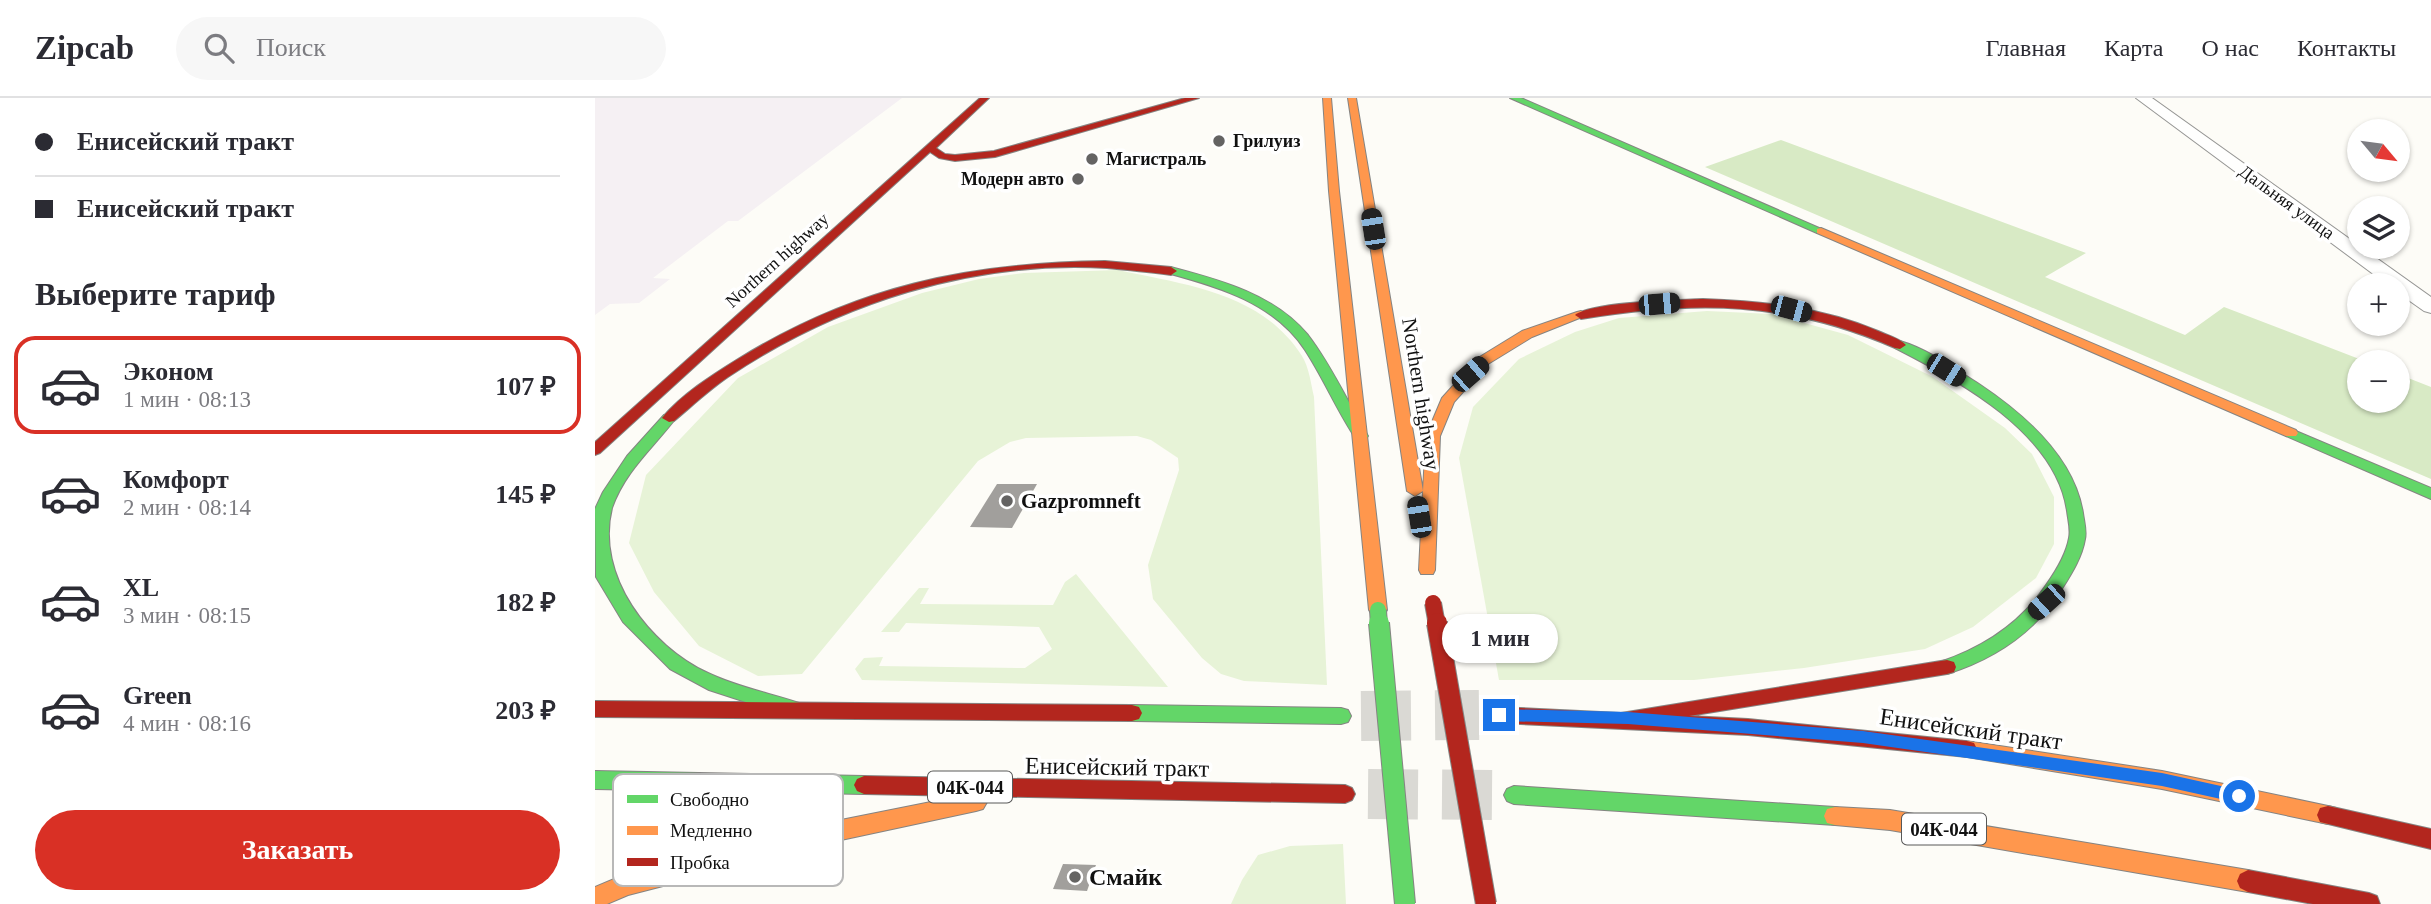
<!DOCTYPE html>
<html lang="ru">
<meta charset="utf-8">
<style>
body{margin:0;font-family:"Times New Roman",serif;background:#f7f7f7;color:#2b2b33;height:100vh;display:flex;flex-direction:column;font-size:26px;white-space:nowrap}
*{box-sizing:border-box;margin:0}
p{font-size:23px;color:#7c7c81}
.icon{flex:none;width:38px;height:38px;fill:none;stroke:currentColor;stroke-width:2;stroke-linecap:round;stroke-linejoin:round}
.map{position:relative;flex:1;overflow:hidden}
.panel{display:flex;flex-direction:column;background:#fff;width:595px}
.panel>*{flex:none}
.banner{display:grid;align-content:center;height:154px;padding:0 35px;background:#fff}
.needle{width:46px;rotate:119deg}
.controls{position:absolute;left:1752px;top:21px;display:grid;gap:14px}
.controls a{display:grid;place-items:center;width:63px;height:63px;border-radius:50%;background:#fff;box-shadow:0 2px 5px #0004;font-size:35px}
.end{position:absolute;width:32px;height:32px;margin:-16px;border:9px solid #1a73e8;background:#fff;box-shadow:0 0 0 4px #fff}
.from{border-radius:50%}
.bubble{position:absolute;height:49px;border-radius:24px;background:#fff;box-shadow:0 2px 5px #0004;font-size:23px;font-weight:600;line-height:49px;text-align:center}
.car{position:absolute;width:21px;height:42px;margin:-21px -10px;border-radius:9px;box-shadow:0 0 5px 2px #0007;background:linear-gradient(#222 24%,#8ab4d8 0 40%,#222 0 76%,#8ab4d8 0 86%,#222 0)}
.banner b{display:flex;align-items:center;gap:24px;height:66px;font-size:26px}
.banner b+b{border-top:2px solid #e1e1e2}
.banner i{width:18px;height:18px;background:#2b2b33}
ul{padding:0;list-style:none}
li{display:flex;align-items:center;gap:21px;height:98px;margin:0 14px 10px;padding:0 21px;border:4px solid transparent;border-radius:21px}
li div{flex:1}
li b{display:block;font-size:26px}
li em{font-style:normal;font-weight:600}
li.selected{border-color:#d93025}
li>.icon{width:63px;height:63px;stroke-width:1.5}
h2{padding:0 35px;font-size:32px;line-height:84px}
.primary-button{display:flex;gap:14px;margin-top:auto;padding:14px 35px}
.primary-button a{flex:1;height:80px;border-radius:42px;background:#d93025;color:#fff;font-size:28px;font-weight:600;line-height:80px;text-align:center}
header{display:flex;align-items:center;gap:42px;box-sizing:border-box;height:98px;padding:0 35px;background:#fff;border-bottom:2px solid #e1e1e2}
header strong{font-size:33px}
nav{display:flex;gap:38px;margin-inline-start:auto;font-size:24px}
.search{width:490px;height:63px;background:#f7f7f7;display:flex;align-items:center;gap:18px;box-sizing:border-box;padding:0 24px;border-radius:38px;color:#7c7c81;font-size:26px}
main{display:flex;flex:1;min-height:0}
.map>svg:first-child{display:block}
.industrial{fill:#f5f0f3}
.green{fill:#e7f3d7}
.forest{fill:#d8eac5}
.building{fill:#a19f9c}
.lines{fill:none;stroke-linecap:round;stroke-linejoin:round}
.primary-tunnel{stroke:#dad9d4;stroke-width:50;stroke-dasharray:50 24;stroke-linecap:butt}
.street-casing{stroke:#979795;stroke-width:2}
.fast-casing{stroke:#858482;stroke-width:2}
.slow-casing{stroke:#858482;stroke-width:2}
.jam-casing{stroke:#858482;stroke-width:2}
.street{fill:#fffffe;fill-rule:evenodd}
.fast{fill:#63d668;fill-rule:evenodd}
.slow{fill:#ff974d;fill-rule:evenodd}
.jam{fill:#b3261e;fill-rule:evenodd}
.fast-bridge-far1-casing{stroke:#858482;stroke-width:18;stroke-linecap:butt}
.fast-bridge-casing{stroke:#858482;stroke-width:22;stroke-linecap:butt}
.jam-bridge-far1-casing{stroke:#858482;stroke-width:18;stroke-linecap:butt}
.jam-bridge-casing{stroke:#858482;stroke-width:22;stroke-linecap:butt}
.fast-bridge-far1{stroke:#63d668;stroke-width:16}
.fast-bridge{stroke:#63d668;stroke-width:20}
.jam-bridge-far1{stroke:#b3261e;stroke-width:16}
.jam-bridge{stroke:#b3261e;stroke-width:20}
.route{fill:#1a73e8}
.poi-dot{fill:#646362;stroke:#fff;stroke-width:2.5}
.labels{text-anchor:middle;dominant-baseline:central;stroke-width:7;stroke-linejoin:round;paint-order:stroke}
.far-poi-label{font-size:18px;font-weight:bold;fill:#111;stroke:#fff;text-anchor:start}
.far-street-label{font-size:18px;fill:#111;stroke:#fff}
.shield{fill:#fff;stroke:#585858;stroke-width:2}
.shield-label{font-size:19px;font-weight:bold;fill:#111}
.street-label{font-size:21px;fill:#111;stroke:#fff}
.poi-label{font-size:21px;font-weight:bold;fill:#111;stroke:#fff;text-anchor:start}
.near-street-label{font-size:24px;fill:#111;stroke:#fff}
.near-poi-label{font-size:24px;font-weight:bold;fill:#111;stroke:#fff;text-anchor:start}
.key{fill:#fff;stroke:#b8b8b8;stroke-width:2}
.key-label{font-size:19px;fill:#111}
</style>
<header>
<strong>Zipcab</strong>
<div class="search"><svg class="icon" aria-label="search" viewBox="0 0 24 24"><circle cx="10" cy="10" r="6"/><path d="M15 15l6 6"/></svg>Поиск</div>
<nav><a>Главная</a><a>Карта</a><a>О нас</a><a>Контакты</a></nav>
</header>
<main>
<section class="panel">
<div class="banner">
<b><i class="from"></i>Енисейский тракт</b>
<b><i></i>Енисейский тракт</b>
</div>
<h2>Выберите тариф</h2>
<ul>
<li class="selected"><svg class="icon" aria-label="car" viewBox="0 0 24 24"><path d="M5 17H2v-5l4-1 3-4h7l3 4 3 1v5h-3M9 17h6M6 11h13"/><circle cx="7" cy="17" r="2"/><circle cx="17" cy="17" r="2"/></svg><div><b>Эконом</b><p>1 мин · 08:13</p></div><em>107 ₽</em></li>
<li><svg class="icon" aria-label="car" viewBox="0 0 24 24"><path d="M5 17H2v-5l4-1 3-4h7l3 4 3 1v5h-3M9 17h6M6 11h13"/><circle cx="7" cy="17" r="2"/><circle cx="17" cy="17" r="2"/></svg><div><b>Комфорт</b><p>2 мин · 08:14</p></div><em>145 ₽</em></li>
<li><svg class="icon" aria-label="car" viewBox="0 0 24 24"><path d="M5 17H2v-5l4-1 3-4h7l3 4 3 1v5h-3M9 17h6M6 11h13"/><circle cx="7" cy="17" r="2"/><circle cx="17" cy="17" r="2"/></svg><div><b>XL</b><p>3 мин · 08:15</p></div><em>182 ₽</em></li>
<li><svg class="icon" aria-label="car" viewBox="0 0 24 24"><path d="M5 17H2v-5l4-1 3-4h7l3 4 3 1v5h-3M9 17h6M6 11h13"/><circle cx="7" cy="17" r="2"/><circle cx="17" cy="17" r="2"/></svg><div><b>Green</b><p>4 мин · 08:16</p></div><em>203 ₽</em></li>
</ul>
<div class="primary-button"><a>Заказать</a></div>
</section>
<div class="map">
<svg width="1836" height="806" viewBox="0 0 1836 806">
<rect width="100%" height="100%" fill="#fdfcf7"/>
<path class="industrial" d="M0,0H307L143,123H133L58,180L75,181L44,205L15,206L0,217Z"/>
<g class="green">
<path d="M523,172C591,187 666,194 707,258C714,269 716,286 719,299L732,587L649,583L626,576L607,560L558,501L553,467L584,372L583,360L556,342L542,338L431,340L415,344L383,363L207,576L163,578L104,548L59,494L34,445L51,377L143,280L233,229L327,195L384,181L429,175Z"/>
<path d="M1112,213L1177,216L1253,237L1338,279L1410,330L1437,356L1459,399V446L1441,480L1378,529L1330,551L1209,570L1099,582H904L864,360L878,309L924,261L980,234L1024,220Z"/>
<path d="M481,476L573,589L267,582L260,571L269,560L288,559L284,568L430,570L457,551L444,529L311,525L304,534H286L324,490H334L325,506L458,507L470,484Z"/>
<path d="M748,746L751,806H636L647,782L663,757L695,748Z"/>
</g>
<path class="forest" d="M1186,42L1491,155L1450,179L1590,237L1629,209L1772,264H1764V303H1802L1803,276L1836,289V381L1110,69Z"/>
<g class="building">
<path d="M402,386H442L417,430L375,429Z"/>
<path d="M468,766L501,767L492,793L458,791Z"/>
</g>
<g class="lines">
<g class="primary-tunnel">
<path d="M766,618L884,617"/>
<path d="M773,696L898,697"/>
</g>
<g class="street-casing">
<path id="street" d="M1541,0H1557L1836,199V215L1829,213L1802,194V187H1793Z"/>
</g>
<g class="fast-casing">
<g id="fast">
<path d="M915,0H926L1231,133L1222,135Z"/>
<path d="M576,169C625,182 679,196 713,237C737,268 753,305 773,338L771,341H761C742,313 729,281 710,252C679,205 624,189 572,175L570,173Z"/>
<path d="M1305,243C1333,251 1360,271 1384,286C1429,316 1479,359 1488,415C1489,423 1492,433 1490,441C1487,460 1475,478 1465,494C1438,536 1399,561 1352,576L1345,574L1343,569L1345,564C1389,549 1425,526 1451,487C1461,473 1471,457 1474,440C1476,431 1473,422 1472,413C1461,335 1363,282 1300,250L1299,247Z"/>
<path d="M74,316L81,320C58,350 30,373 17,410C0,478 55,548 113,575C142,589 174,595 204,605L207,611L204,617L197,619L114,592L75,571L28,524L1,479L0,411L8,394L32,358L69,317Z"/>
<path d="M1696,331L1836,390V401L1691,338L1689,335Z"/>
<path d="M537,607L746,610L753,612L756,618L753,624L746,626L537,623L530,621L527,615L530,609Z"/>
<path d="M0,673L269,678L276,681L279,687L276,693L269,696L0,691Z"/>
<path d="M919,688L1240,709L1248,711L1251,718L1248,725L1240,727L919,706L912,703L909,697L912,691Z"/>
</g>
</g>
<g class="slow-casing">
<g id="slow">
<path d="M728,0H736L744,93L792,512L789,517H777L774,512L734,93Z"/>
<path d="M753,0H761L828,393L831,338L847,300L883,260L927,233L982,214L986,213L992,217L937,239L893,266L859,304L845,338L840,472L838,476H826L824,472L828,393L820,398L812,393Z"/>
<path d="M1226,130L1701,332L1703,335L1701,338H1691L1222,135V131Z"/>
<path d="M1372,643L1567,673L1733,708L1741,710L1744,717L1741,724L1733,726L1567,691L1372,659L1365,657L1362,651L1365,645Z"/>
<path d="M381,695L388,697L392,704L388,711L381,713L246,742L33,797L12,806H0V789L31,776L246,722Z"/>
<path d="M1240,709L1295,712L1653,772L1661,776L1664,783L1661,790L1653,794L1295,732L1240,727L1232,725L1229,718L1232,711Z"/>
</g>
</g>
<g class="jam-casing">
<g id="jam">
<path d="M385,0H394L341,50L350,56L360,57L399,53L590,0H604L400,59L360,63L344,60L335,54L5,355L0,357V344Z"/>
<path d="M510,163L576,169L582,173L576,177C555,174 533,172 512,170C378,162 243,205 133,279C114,292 97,308 79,323L74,324L67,320C86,297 117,277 143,261C261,188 372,165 510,163Z"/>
<path d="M1108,201C1167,203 1227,209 1283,233C1292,237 1304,240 1311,247L1305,251L1300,250C1192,203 1101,202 986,221L980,217C997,204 1082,202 1108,201Z"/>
<path d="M1352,562L1359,564L1361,569L1359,574L1352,576L1094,618L1153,621L1372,643L1379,645L1382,651L1379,657L1372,659L1153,637L904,625L897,623L894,617L897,611L904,609L1026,615Z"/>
<path d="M0,603L537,607L544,609L547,615L544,621L537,623L0,619Z"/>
<path d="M269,678L750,687L757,690L760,696L757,702L750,705L269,696L262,693L259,687L262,681Z"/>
<path d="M1733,708L1836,731V751L1725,724L1722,717L1725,710Z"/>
<path d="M1653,772L1774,795L1782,798L1785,806H1718L1653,794L1645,790L1642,783L1645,776Z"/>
</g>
</g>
<use href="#street" class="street"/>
<use href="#fast" class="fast"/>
<use href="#slow" class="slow"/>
<use href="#jam" class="jam"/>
<g class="fast-bridge-far1-casing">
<path id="fast-bridge-far1" d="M783,512L784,527"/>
</g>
<g class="fast-bridge-casing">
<path id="fast-bridge" d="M784,525L810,806"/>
</g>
<g class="jam-bridge-far1-casing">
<path id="jam-bridge-far1" d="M838,505L842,527"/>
</g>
<g class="jam-bridge-casing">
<path id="jam-bridge" d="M842,525L891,806"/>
</g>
<use href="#fast-bridge-far1" class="fast-bridge-far1"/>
<use href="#fast-bridge" class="fast-bridge"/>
<use href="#jam-bridge-far1" class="jam-bridge-far1"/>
<use href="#jam-bridge" class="jam-bridge"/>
</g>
<path class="route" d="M904,611L1033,614L1268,633L1567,675L1644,692L1652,698L1644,705L1567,688L1268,645L1033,626L904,623L897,617Z"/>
<g class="poi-dot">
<circle cx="624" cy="43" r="7"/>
<circle cx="497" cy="61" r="7"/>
<circle cx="483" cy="81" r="7"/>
<circle cx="412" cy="403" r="7"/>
<circle cx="480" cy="779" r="7"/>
</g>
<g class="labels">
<g class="far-poi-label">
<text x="638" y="43">Грилуиз</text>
<text x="511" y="61">Магистраль</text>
<text x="469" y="81" text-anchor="end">Модерн авто</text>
</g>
<g class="far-street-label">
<text transform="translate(1692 104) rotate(36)">Дальняя улица</text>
<text transform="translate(182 162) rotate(-42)">Northern highway</text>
</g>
<g class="shield">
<rect x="333" y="673.5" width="84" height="31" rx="5"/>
<rect x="1307" y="715.5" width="84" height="31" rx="5"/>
</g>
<g class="shield-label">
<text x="375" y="689">04К-044</text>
<text x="1349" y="731">04К-044</text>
</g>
<g class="street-label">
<text transform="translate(826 296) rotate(81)">Northern highway</text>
</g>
<g class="poi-label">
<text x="426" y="403">Gazpromneft</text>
</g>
<g class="near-street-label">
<text transform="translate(1376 631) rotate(8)">Енисейский тракт</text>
<text transform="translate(522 669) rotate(1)">Енисейский тракт</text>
</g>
<g class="near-poi-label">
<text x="494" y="779">Смайк</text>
</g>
</g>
<rect x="18" y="676" width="230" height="112" rx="10" class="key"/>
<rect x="32" y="697" width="31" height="8" fill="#63d668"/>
<rect x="32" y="728" width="31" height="9" fill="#ff974d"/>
<rect x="32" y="760" width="31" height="8" fill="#b3261e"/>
<g class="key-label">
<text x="75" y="708">Свободно</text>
<text x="75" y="739">Медленно</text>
<text x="75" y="771">Пробка</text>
</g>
</svg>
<div class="controls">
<a><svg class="needle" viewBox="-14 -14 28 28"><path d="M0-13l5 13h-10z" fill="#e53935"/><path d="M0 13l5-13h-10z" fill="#7c7c81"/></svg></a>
<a><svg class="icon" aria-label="layers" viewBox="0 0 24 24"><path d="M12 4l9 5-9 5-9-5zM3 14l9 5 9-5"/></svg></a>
<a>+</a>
<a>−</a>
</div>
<i class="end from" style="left:1644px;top:698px"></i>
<i class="end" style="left:904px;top:617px"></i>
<div class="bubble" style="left:847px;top:516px;width:116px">1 мин</div>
<i class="car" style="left:778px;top:131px;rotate:351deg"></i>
<i class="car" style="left:1064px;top:206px;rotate:85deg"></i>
<i class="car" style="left:1196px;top:211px;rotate:105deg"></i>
<i class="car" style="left:1351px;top:272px;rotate:122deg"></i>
<i class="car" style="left:875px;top:276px;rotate:49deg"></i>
<i class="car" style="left:824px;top:419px;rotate:351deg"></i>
<i class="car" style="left:1451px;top:504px;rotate:228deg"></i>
</div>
</main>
